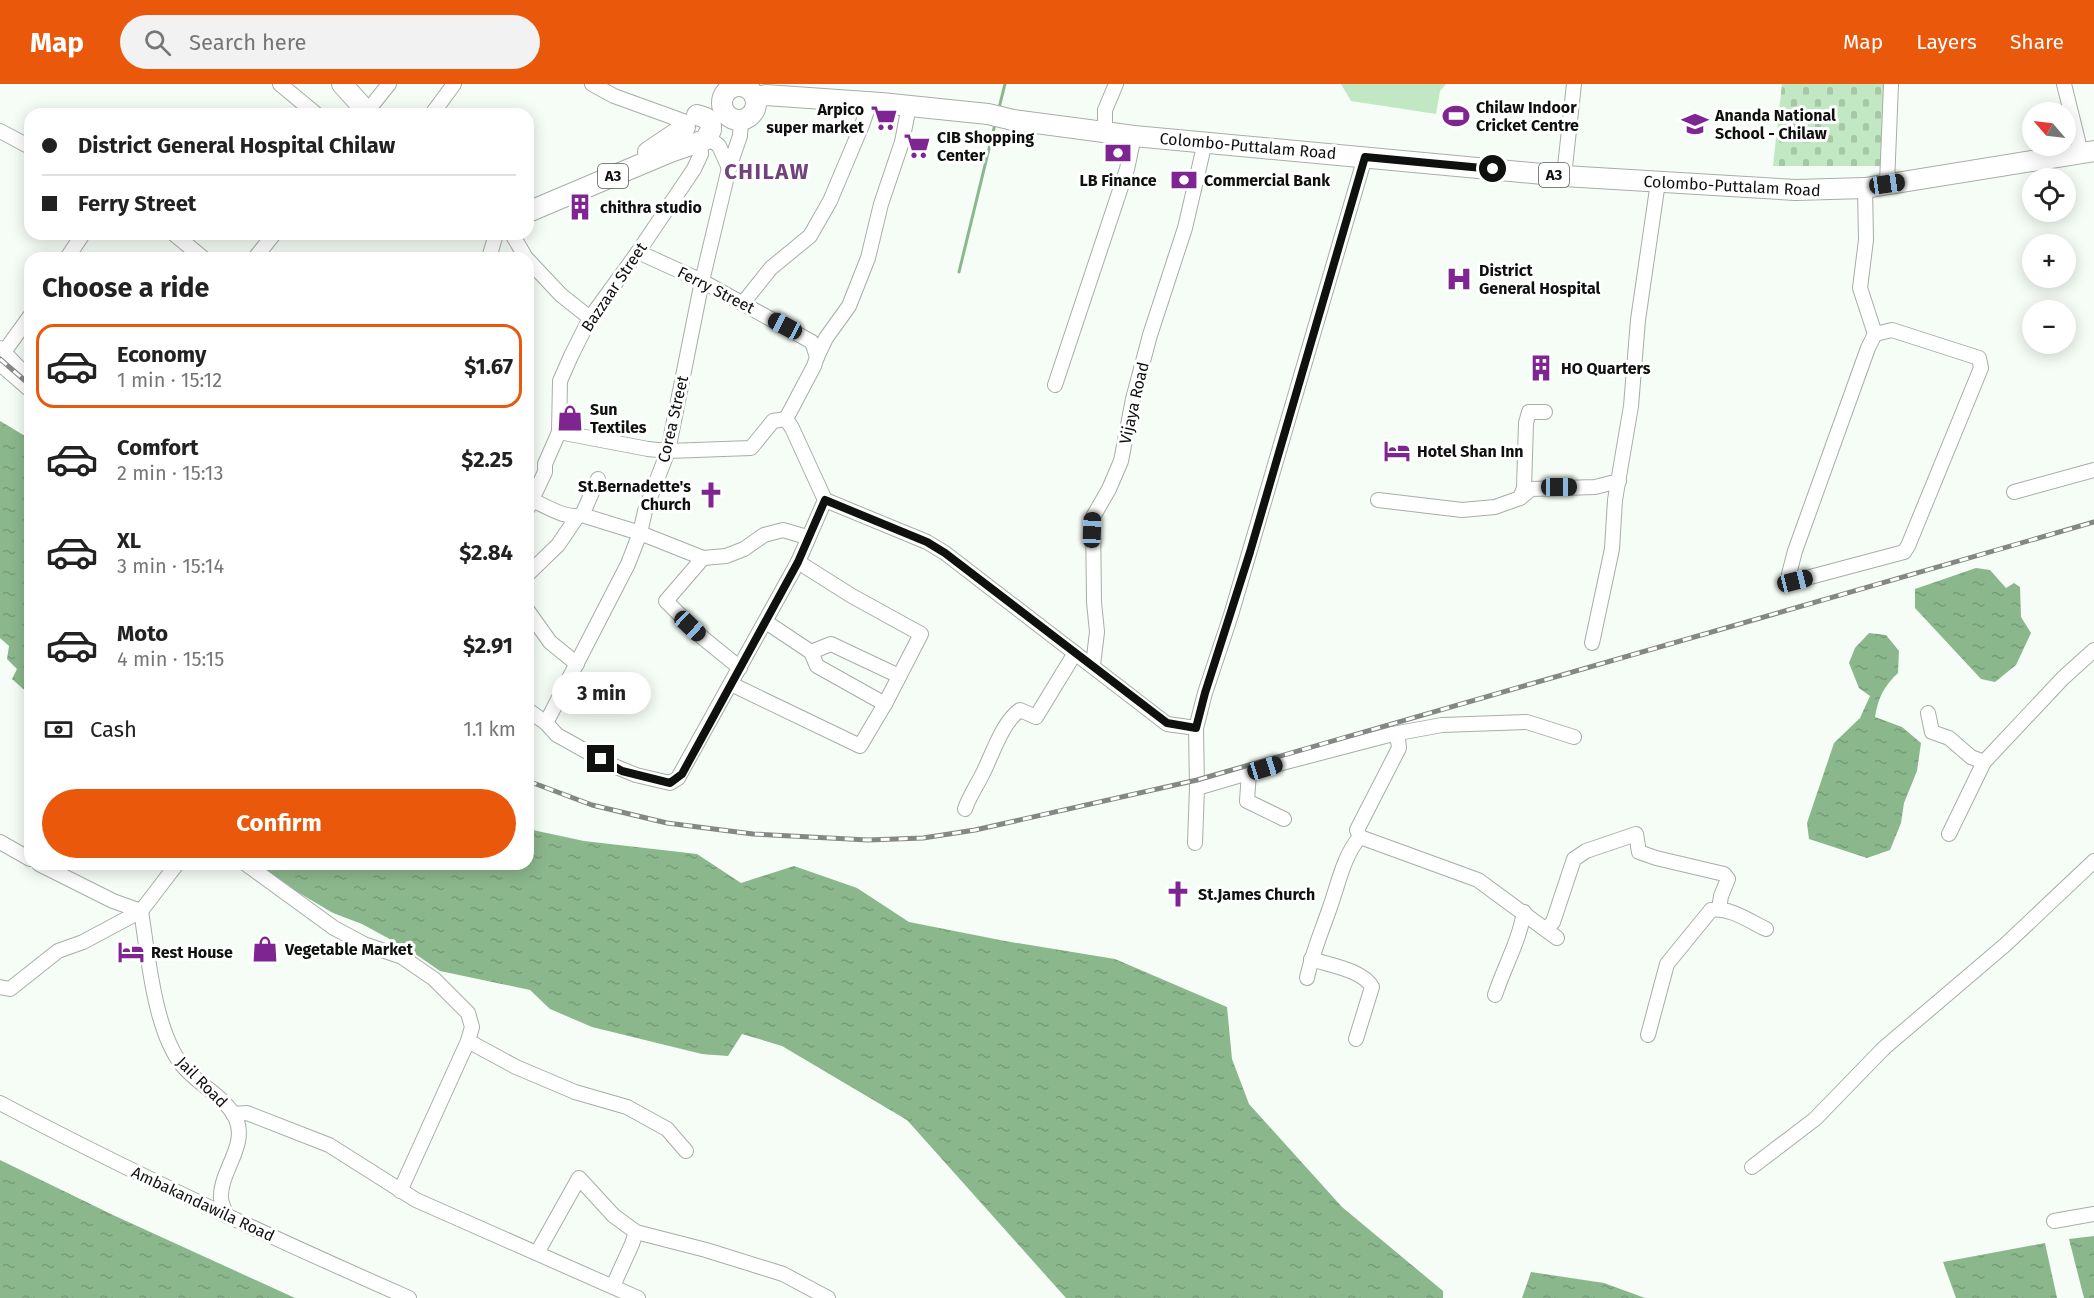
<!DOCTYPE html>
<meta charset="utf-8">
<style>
body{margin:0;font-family:"Fira Sans",sans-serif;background:#f2f2f2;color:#222;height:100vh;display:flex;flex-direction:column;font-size:22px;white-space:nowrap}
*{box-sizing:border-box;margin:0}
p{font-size:20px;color:#767676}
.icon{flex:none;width:33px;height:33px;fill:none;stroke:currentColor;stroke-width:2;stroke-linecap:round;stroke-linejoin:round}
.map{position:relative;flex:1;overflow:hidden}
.panel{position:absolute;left:24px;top:168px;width:510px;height:618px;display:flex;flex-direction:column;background:#fff;border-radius:18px;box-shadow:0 3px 15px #0003}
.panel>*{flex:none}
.top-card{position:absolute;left:24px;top:24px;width:510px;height:132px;border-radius:18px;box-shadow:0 3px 15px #0003;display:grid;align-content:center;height:132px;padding:0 18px;background:#fff}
.needle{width:39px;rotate:298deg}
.buttons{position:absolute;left:2022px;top:18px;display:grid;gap:12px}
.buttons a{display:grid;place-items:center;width:54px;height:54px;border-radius:50%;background:#fff;box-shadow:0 3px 15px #0003;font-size:30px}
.end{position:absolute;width:27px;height:27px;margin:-14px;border:8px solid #0f110f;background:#fff;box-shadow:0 0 0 3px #fff}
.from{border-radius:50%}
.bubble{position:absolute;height:42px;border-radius:21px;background:#fff;box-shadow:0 3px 15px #0003;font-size:20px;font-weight:700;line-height:42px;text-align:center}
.car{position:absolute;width:18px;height:36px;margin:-18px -9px;border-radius:8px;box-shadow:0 0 4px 2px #0007;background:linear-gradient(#222 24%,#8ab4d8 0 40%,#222 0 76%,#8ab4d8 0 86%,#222 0)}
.top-card b{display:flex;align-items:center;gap:21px;height:57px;font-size:22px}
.top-card b+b{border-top:2px solid #e0e0e0}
.top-card i{width:15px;height:15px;background:#222}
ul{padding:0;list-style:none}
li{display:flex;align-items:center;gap:18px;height:84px;margin:0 12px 9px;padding:0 6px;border:3px solid transparent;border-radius:18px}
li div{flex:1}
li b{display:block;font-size:22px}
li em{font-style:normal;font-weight:700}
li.active{border-color:#ea580c}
li>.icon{width:54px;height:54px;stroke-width:1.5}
h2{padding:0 18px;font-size:27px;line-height:72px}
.pay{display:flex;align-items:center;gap:15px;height:66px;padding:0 18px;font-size:22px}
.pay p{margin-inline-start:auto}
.action{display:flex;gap:12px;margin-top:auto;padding:12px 18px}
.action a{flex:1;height:69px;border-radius:36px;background:#ea580c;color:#fff;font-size:24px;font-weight:700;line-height:69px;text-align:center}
header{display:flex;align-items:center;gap:36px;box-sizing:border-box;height:84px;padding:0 30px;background:#ea580c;color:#fff}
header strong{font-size:28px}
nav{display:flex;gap:33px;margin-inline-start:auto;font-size:21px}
.search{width:420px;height:54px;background:#f2f2f2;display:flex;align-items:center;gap:15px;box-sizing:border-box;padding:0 21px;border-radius:33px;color:#767676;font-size:22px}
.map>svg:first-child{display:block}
.cemetery{fill:url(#cemetery-stones)}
.pitch{fill:#c2e8c3}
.water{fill:url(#water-ripples)}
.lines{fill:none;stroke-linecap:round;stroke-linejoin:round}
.stream{stroke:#8bb78c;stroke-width:3}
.minor-casing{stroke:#a8ada8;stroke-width:16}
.major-casing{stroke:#a8ada8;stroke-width:20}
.highway-casing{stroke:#a8ada8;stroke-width:22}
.minor{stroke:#fff;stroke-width:14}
.major{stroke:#fff;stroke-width:16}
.highway{stroke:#fff;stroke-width:20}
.rail-casing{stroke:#848884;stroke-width:5}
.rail{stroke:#fff;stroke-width:3;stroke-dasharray:9;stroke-linecap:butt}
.route{stroke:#0f110f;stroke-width:8}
.labels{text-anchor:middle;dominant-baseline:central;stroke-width:6;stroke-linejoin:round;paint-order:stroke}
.shield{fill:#fff;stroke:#575857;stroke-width:1.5}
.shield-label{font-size:15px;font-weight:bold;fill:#0f110f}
.poi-label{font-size:16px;font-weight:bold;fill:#0f110f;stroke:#fff;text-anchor:start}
.street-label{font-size:16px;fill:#0f110f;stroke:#fff}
.district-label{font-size:22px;font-weight:bold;letter-spacing:1.5px;fill:#70447a;stroke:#fff}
</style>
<header>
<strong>Map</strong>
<div class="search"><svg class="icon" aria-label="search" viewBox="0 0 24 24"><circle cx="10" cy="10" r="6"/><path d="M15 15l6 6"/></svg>Search here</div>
<nav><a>Map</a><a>Layers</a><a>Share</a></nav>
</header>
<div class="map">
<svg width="2094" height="1214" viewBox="0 0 2094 1214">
<defs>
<pattern id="cemetery-stones" width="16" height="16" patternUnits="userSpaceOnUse" patternTransform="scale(1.5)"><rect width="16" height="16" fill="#c2e8c3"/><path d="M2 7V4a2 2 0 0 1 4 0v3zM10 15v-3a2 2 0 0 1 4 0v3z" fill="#a6c6a6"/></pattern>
<pattern id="water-ripples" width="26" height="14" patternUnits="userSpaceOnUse" patternTransform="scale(1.5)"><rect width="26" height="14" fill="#8bb78c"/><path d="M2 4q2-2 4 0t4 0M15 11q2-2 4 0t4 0" fill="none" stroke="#779c78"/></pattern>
</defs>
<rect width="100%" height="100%" fill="#f6fcf6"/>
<path class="cemetery" d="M1782,0H1886V82H1773Z"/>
<path class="pitch" d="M1341,0H1446L1440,7L1436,30L1351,17Z"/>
<g class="water">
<path d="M0,337L30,355V611L12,595L17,585L7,575L9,562L0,554Z"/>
<path d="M1976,484L1990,486L2006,504L2014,499L2020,503L2021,533L2031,549L2016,581L1995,598L1981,595L1915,524V505Z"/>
<path d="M1869,549L1886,551L1899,567L1898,589C1884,602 1878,614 1875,633L1902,643L1921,659L1917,687L1904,719L1901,739L1890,766L1867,774L1809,755L1807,739L1834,659L1860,634L1870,612L1859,604L1849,579L1855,564Z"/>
<path d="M528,745L584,757L697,770L741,799L794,782L857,804L909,838L1005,857L1115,875L1227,923L1232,975L1249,1020L1342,1123L1443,1207V1214H1066L907,1036L782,962L742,950L728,972L702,970L592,943L550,925L530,906L440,887L408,865L362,840L333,829L284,800L257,780H528Z"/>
<path d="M0,1076L113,1131L295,1214H0Z"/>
<path d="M2094,1152V1214H2084L2069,1155Z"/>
<path d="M2045,1159L2057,1214H1956L1943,1178Z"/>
<path d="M1531,1188L1604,1199L1645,1214H1522Z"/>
</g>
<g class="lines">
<g class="stream">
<path d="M999,24L1005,0"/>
<path d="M959,188L995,40"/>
</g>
<g class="minor-casing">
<g id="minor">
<path d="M280,0L316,30"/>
<path d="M592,0L614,12L686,38"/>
<path d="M2064,0L2081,69"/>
<path d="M365,30L389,0"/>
<path d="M432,30L454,0"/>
<path d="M0,47L30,63"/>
<path d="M1105,48V26L1116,0"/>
<path d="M708,53L719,62L729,84"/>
<path d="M1564,92L1574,0"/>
<path d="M1887,100L1891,0"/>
<path d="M1865,104L1866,156L1860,204L1875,250"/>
<path d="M174,150L203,174"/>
<path d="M512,150L526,174"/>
<path d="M67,174L83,150"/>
<path d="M255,174L274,150"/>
<path d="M489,174L496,150"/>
<path d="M528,176L561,211L590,234"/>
<path d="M743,219L771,184L810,152L830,117L862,41L870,18"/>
<path d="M1892,246L1979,274L1981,284L1908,462L1904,468L1795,497L1791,495L1789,490L1795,467L1868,264L1875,250Z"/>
<path d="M0,264L30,295"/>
<path d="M4,268L30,232"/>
<path d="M817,273L826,254L849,222L868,174L881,120L902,58L909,22"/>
<path d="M0,280L30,306"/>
<path d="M1055,301L1127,85L1134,52"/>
<path d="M559,348L648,365L668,367L751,364L773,337L786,335"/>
<path d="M2014,408L2094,386"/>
<path d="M1520,414L1524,404L1526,339L1529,328H1545"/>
<path d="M532,416C546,422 567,436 582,431L640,449L703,474L726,472L744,465L764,451L783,446L807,453"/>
<path d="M825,416L927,458L945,469L1167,640L1196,644"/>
<path d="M1378,416L1462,426L1495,423L1520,414L1531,405L1595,403L1619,397"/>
<path d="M528,424L545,388V380L559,348L560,297L571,272L590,234L638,168L694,85L701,70L700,59"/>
<path d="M582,431L598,395"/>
<path d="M703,474L666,517L703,554L740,584"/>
<path d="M528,490L558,461L577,433"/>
<path d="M528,527L550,558L577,580"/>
<path d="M766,538L811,568L817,582L885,620"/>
<path d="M1592,559L1612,465L1615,416L1631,322L1638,236L1658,98"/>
<path d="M811,568L831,560L899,592"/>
<path d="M1093,581L1097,548L1094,518L1093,433L1109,405L1121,377L1133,315L1150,251L1185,144L1205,58"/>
<path d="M731,600L860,662L885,620L921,550L852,512L798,478"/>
<path d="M528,626L546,639L557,651L609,680L636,691L670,699L678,694L798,478L825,416L792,344L786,335L814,282L817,273L812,258L702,197L638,168"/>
<path d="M1928,629L1932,648L1949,654L1971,673L1984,678"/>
<path d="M546,639L628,480L640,449L645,427L668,367L702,197L729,84L740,52L741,36"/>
<path d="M1393,650L1442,641L1527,638L1574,653"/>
<path d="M1249,688L1247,717L1284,735"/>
<path d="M1197,704L1282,679L1393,650L1398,656L1399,664L1357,746L1360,753L1478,796L1557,854"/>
<path d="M965,725C969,713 976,703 982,691C992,672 1002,638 1020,626L1036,633L1075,569"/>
<path d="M1949,750L1984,678L2063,594L2094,566"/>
<path d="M0,758L30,775"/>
<path d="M1195,759L1197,704L1196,644L1205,609L1231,531L1365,73"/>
<path d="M39,780L113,817L141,827"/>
<path d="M246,780L334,844L364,860L402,873L434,895L468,929L472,943L468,957L400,1107"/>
<path d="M141,827C148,870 154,946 182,981C197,1000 227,1014 236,1035C248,1062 219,1088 221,1115C222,1121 225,1127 227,1132"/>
<path d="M1546,845L1553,838L1574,775L1586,767L1636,750L1639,768L1656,774L1724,790L1728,795L1721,812L1719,825"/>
<path d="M1311,875C1329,881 1363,886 1372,903L1356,955"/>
<path d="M1307,894C1312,870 1321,849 1329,826C1338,802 1343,772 1360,753"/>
<path d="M0,903L10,905L58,867L83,858L141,827L177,780"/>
<path d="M1495,911C1504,883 1519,858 1524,828"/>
<path d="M1648,951L1667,880L1711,826C1730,823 1749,837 1766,845"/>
<path d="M468,957L516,983L575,1008L627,1023L667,1045L686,1067"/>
<path d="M0,1019C134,1090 270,1153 409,1214"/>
<path d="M233,1030L247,1029L329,1061L416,1116L638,1214"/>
<path d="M1752,1083L1815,1035L1884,964L2005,861L2094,777"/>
<path d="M2054,1137L2094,1130"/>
<path d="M537,1169L579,1094L614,1132L636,1148L706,1166L783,1190L828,1214"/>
<path d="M613,1202L632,1160L636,1148"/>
</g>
</g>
<g class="major-casing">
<path id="major" d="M730,5L735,0"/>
</g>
<g class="highway-casing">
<g id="highway">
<path d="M342,0L369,30"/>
<circle cx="739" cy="19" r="17"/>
<path d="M755,13L766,11L881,19L988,30L1013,36L1134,52L1564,92L1796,106L1865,104L2094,67"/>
<path d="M648,68L685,43"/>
<path d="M528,128L670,68L705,56L711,46V41L706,34L697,31"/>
</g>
</g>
<use href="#minor" class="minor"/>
<use href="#major" class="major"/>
<use href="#highway" class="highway"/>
<g class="rail-casing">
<g id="rail">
<path d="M0,275L30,301"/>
<path d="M528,697L592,721L667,739L753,750L868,756L923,754L975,746L1197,696L2094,438"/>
</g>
</g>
<use href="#rail" class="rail"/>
</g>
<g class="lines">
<path class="route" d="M601,675L622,687L670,699L682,690L798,478L825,416L927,458L945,469L1167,639L1196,644L1205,609L1250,468L1365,73L1493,85"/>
</g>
<defs>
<g id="stadium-bare" transform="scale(2.07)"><path d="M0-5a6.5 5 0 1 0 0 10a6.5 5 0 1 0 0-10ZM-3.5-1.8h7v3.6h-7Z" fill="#7f2592" stroke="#fff" stroke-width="2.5" paint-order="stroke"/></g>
<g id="supermarket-bare" transform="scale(2.07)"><path d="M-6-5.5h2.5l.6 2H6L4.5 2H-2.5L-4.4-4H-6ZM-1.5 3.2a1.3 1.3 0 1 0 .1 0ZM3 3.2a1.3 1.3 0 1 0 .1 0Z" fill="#7f2592" stroke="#fff" stroke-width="2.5" paint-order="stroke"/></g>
<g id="school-bare" transform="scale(2.07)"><path d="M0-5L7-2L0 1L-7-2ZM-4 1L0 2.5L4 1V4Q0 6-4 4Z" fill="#7f2592" stroke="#fff" stroke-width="2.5" paint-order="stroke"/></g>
<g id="bank-bare" transform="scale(2.07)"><path d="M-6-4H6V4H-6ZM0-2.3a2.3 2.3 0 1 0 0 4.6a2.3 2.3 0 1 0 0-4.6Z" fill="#7f2592" stroke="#fff" stroke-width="2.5" paint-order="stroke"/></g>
<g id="building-bare" transform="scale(2.07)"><path d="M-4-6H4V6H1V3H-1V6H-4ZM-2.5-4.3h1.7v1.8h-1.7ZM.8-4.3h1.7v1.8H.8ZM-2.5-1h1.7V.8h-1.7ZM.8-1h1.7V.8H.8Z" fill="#7f2592" stroke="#fff" stroke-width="2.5" paint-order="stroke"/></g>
<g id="hospital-bare" transform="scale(2.07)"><path d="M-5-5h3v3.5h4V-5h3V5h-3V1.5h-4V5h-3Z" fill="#7f2592" stroke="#fff" stroke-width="2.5" paint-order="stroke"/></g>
<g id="shop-bare" transform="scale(2.07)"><path d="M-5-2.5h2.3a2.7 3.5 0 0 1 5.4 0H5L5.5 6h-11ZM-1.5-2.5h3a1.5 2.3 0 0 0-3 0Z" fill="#7f2592" stroke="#fff" stroke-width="2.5" paint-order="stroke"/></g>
<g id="hotel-bare" transform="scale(2.07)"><path d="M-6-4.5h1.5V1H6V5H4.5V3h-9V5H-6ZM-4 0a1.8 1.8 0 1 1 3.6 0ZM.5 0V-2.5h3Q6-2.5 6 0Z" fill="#7f2592" stroke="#fff" stroke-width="2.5" paint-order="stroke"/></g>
<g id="church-bare" transform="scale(2.07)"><path d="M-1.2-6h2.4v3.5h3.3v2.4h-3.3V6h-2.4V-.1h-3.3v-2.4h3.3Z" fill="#7f2592" stroke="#fff" stroke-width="2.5" paint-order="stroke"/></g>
</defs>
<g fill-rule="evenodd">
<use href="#stadium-bare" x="1456" y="32"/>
<use href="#supermarket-bare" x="884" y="34"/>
<use href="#school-bare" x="1695" y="40"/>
<use href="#supermarket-bare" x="917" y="62"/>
<use href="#bank-bare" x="1118" y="69"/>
<use href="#bank-bare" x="1184" y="96"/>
<use href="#building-bare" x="580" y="123"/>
<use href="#hospital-bare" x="1459" y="195"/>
<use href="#building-bare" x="1541" y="284"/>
<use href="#shop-bare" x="570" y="334"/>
<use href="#hotel-bare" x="1397" y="367"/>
<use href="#church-bare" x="711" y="411"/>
<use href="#church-bare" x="1178" y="810"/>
<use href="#shop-bare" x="265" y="865"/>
<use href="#hotel-bare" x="131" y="868"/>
</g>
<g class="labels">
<g class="shield">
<rect x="1539" y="79" width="30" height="24" rx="4.5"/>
<rect x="598" y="80" width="30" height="24" rx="4.5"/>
</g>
<g class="shield-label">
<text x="1554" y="91">A3</text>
<text x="613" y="92">A3</text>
</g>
<g class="poi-label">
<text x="1476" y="23">Chilaw Indoor<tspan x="1476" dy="18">Cricket Centre</tspan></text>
<text x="864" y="25" text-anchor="end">Arpico<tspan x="864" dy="18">super market</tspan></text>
<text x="1715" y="31">Ananda National<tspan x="1715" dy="18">School - Chilaw</tspan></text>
<text x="937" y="53">CIB Shopping<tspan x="937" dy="18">Center</tspan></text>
<text x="1118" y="96" text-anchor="middle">LB Finance</text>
<text x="1204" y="96">Commercial Bank</text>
<text x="600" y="123">chithra studio</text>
<text x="1479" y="186">District<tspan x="1479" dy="18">General Hospital</tspan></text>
<text x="1561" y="284">HO Quarters</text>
<text x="590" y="325">Sun<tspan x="590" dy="18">Textiles</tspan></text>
<text x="1417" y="367">Hotel Shan Inn</text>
<text x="691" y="402" text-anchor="end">St.Bernadette's<tspan x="691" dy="18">Church</tspan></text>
<text x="1198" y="810">St.James Church</text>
<text x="285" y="865">Vegetable Market</text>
<text x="151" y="868">Rest House</text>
</g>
<g class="street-label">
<text transform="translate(1248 62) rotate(5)">Colombo-Puttalam Road</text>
<text transform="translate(1732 102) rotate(3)">Colombo-Puttalam Road</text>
<text transform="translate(614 203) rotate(-56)">Bazzaar Street</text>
<text transform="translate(716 206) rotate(27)">Ferry Street</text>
<text transform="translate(1134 319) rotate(-77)">Vijaya Road</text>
<text transform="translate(673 335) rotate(-77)">Corea Street</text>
<text transform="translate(202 998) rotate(45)">Jail Road</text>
<text transform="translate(203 1120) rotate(25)">Ambakandawila Road</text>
</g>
<g class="district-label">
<text x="767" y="87">CHILAW</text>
</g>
</g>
</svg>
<div class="buttons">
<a><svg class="needle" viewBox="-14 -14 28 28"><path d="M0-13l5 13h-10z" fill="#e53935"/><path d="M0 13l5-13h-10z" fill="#767676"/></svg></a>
<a><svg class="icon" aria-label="locate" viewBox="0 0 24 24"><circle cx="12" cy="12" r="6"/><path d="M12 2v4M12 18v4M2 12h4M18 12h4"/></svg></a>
<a>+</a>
<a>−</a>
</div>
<i class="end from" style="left:1493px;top:85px"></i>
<i class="end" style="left:601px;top:675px"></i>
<div class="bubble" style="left:552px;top:588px;width:99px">3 min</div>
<i class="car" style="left:1887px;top:100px;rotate:82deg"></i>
<i class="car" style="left:785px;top:242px;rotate:298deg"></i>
<i class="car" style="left:1559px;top:403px;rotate:90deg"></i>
<i class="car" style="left:1092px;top:446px;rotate:2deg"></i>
<i class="car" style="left:1795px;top:497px;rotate:76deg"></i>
<i class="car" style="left:690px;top:542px;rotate:133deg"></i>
<i class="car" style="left:1265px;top:684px;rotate:73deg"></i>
<div class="top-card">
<b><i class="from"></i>District General Hospital Chilaw</b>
<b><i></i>Ferry Street</b>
</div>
<section class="panel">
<h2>Choose a ride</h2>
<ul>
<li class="active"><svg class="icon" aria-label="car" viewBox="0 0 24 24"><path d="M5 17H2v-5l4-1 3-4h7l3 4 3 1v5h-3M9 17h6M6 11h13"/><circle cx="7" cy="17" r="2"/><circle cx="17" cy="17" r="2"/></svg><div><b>Economy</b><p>1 min · 15:12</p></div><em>$1.67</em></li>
<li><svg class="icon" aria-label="car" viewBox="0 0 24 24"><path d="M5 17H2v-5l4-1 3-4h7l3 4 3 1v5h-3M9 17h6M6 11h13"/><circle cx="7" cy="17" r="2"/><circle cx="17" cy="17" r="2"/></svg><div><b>Comfort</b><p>2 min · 15:13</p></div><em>$2.25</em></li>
<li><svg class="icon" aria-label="car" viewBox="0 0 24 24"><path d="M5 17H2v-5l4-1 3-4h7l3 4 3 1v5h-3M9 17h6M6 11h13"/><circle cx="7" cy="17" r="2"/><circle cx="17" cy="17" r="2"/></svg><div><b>XL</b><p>3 min · 15:14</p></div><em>$2.84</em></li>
<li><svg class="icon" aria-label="car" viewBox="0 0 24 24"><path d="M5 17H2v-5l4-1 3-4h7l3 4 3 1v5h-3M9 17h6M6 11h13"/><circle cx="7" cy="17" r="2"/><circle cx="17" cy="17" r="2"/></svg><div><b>Moto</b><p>4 min · 15:15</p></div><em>$2.91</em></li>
</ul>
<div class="pay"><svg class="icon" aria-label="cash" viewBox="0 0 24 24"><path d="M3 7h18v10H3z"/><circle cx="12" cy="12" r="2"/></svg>Cash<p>1.1 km</p></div>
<div class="action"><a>Confirm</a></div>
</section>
</div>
